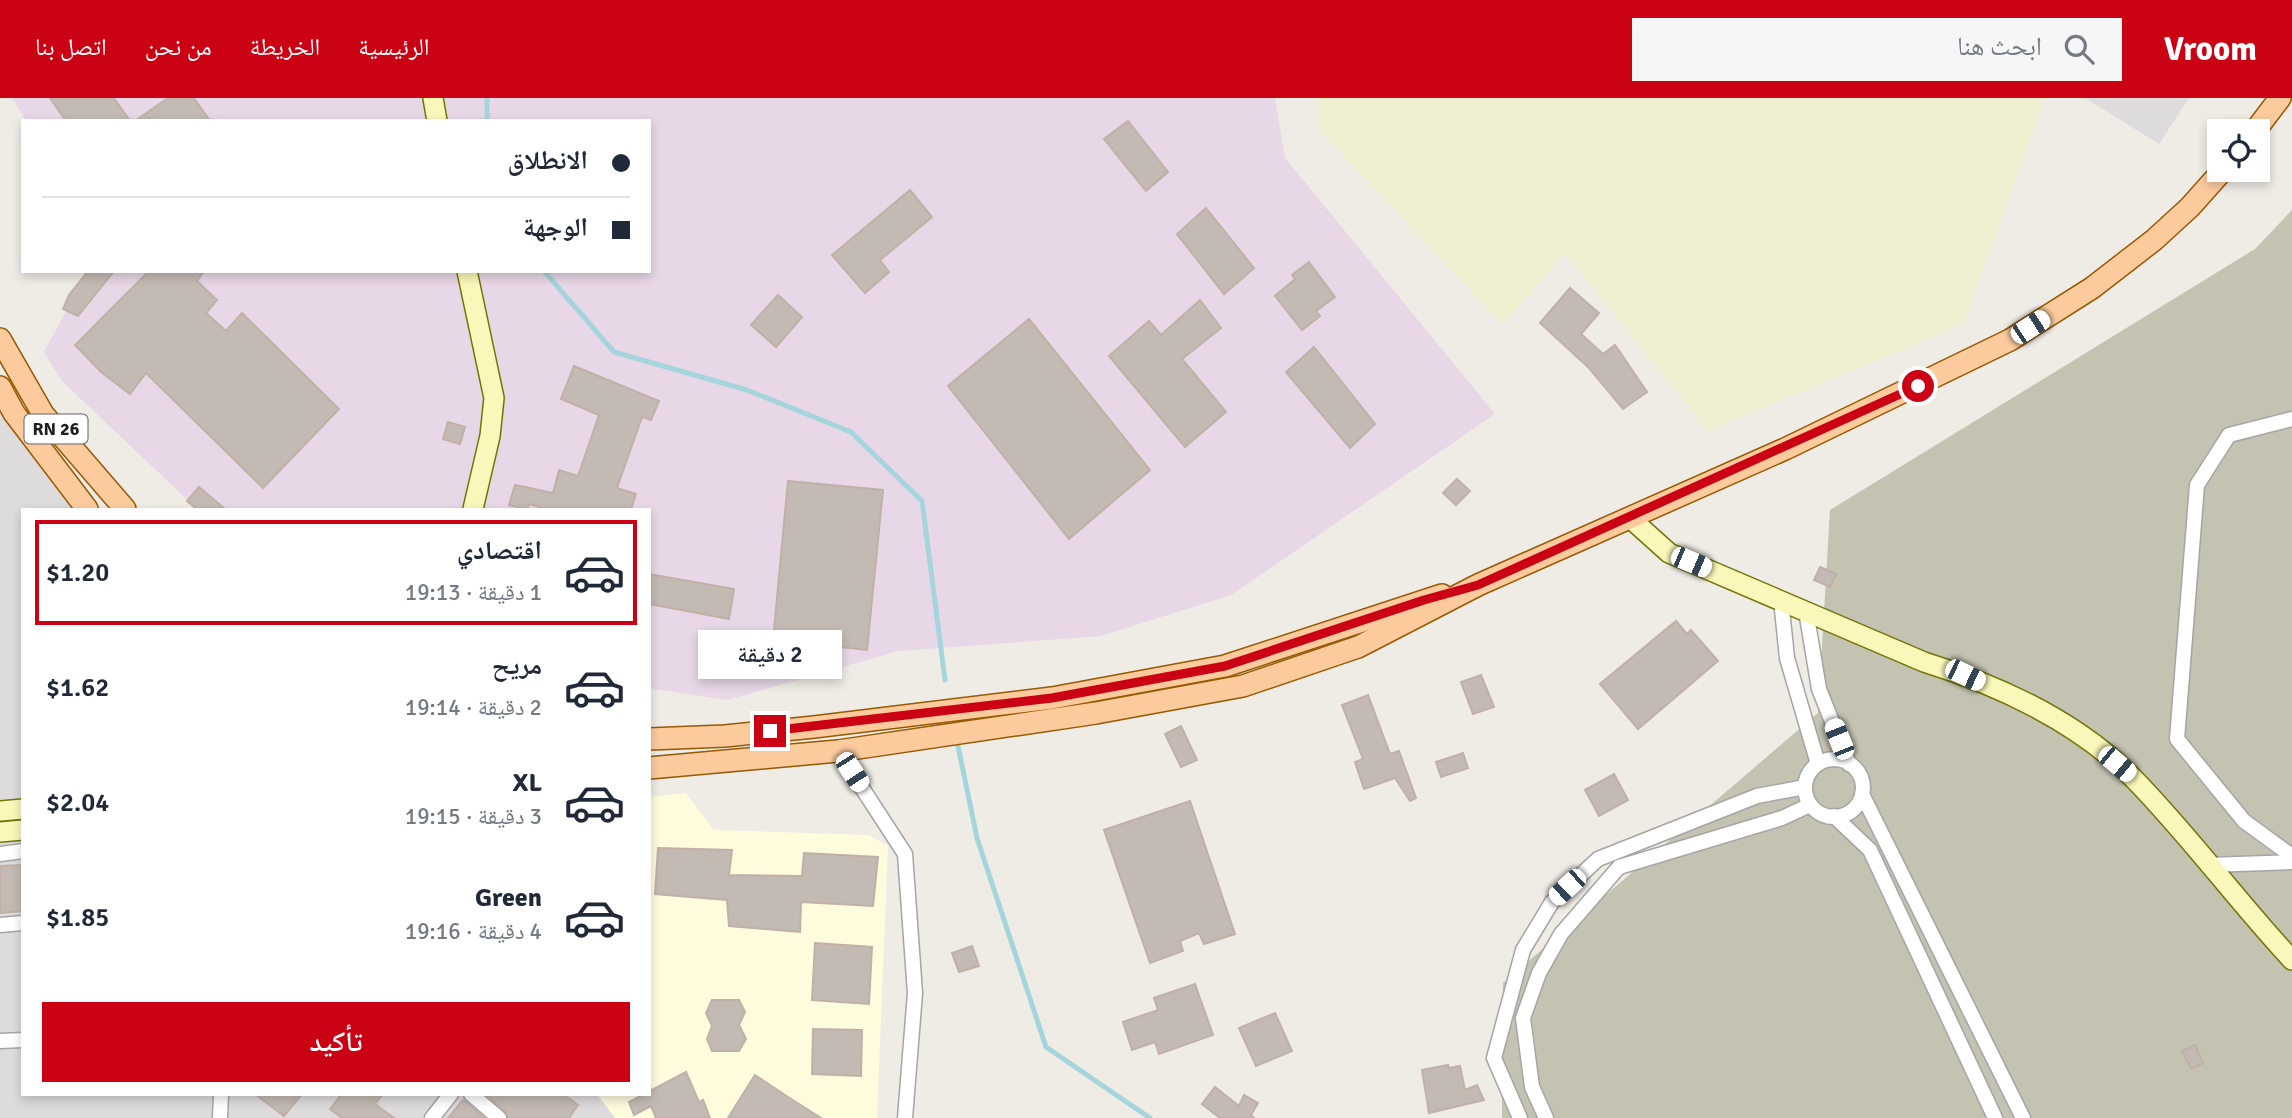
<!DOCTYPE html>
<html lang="ar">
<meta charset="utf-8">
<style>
body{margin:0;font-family:Signika,"Noto Naskh Arabic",sans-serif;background:#f6f6f7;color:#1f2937;direction:rtl;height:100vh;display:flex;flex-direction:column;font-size:26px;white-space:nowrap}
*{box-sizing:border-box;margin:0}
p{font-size:23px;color:#747a83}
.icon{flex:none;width:38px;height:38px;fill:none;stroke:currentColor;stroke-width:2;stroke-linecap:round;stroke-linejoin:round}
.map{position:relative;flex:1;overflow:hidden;direction:ltr}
.details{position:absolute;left:21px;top:410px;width:630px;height:588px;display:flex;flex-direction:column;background:#fff;border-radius:0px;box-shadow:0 4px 10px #0003;direction:rtl}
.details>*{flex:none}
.hud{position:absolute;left:21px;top:21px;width:630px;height:154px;border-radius:0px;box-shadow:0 4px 10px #0003;direction:rtl;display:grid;align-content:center;height:154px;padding:0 21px;background:#fff}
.buttons{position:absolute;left:2207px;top:21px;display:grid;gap:14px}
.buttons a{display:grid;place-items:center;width:63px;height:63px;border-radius:0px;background:#fff;box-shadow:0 4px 10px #0003;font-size:35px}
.end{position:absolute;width:32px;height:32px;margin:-16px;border:9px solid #cb0213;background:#fff;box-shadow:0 0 0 4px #fff}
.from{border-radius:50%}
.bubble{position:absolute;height:49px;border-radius:0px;background:#fff;box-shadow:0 4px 10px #0003;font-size:23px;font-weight:600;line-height:49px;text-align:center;direction:rtl}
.car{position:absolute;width:21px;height:42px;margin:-21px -10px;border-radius:9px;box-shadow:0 0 5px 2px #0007;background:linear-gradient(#fff 24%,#345 0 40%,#fff 0 76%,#345 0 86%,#fff 0)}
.hud b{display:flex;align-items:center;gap:24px;height:66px;font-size:26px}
.hud b+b{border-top:2px solid #e0e1e3}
.hud i{width:18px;height:18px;background:#1f2937}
ul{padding:12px 0 0;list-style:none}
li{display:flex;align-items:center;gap:21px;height:105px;margin:0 14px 10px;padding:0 7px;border:4px solid transparent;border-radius:0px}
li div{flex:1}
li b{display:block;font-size:26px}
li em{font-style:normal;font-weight:600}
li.current{border-color:#cb0213}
li>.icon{width:63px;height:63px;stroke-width:1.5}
.action{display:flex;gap:14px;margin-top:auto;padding:14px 21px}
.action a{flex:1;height:80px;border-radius:0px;background:#cb0213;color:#fff;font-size:28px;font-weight:600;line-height:80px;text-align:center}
header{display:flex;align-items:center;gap:42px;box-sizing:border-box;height:98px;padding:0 35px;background:#cb0213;color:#fff}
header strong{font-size:33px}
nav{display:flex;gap:38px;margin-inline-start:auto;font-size:24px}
.search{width:490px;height:63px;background:#f6f6f7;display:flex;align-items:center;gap:18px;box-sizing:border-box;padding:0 24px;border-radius:0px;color:#747a83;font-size:26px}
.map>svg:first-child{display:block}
.residential{fill:#dddbdc}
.industrial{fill:#e8d7e6}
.education{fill:#fffcde}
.construction{fill:#c4c2b0}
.farmland{fill:#eeeed0}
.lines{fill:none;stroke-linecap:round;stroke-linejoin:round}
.stream{stroke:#a5d5dc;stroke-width:5}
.building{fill:#c4bab4;stroke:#c1b0a7;stroke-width:2}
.street-casing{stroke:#a5a5a5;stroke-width:17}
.secondary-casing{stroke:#727506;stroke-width:22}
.primary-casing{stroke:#975902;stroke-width:24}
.street{stroke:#fff;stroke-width:14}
.secondary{stroke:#f9f7b9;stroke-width:19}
.primary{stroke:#fbcb9e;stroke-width:21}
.route{stroke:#cb0213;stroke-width:9}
.labels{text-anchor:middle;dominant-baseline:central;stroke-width:5;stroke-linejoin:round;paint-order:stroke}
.shield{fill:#fff;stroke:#626262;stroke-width:2}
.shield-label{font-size:18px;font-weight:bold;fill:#1e1e1e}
</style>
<header>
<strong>Vroom</strong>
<div class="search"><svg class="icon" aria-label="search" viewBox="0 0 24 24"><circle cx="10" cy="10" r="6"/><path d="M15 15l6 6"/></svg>ابحث هنا</div>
<nav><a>الرئيسية</a><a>الخريطة</a><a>من نحن</a><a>اتصل بنا</a></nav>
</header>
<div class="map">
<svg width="2292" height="1020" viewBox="0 0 2292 1020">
<rect width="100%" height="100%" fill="#efebe5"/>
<g class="residential">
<path d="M2085,0H2189L2159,46Z"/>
<path d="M0,291L87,411H23V996H597L615,1020H0Z"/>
</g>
<path class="industrial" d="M12,0H1275L1285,60L1495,316L1231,497L1101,538L898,553L727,602L649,590V411H197L62,283L44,254L88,173H649V23H26Z"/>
<path class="education" d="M686,695L714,732L869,737L888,748L877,1020H615L597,996H649V699Z"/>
<path class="construction" d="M2292,112V1020H1502L1503,885L1818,615L1830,412L2255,151Z"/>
<path class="farmland" d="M1318,0H2045L1964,226L1708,333L1565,155L1503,227L1319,32Z"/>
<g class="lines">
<g class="stream">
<path d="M487,0V23"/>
<path d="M544,173L614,254L747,292L851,334L922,403L945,582"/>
<path d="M958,648L977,740L1046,949L1150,1020"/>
</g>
</g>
<g class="building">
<path d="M50,0H114L130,23H66Z"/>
<path d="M168,0H194L210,23H135Z"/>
<path d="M1128,23L1168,74L1146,93L1104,41Z"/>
<path d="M910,92L932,119L880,162L889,174L865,195L832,157Z"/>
<path d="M1206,110L1254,170L1224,196L1177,136Z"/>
<path d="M1309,164L1335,199L1316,213L1320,218L1302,232L1275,198L1295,181L1292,177Z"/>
<path d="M88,173H114L78,218L63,211L69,197Z"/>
<path d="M149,173H204L197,183L217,202L206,215L226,233L242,215L339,311L263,390L146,275L130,296L101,274L75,247Z"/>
<path d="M1570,190L1599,215L1581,236L1603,256L1615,247L1647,294L1623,311L1589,270L1540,225Z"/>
<path d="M778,197L802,219L776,249L751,227Z"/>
<path d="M1200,202L1221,230L1182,261L1226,314L1185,349L1109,258L1149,223L1161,237Z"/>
<path d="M1029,221L1150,372L1069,441L948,288Z"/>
<path d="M1314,249L1375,326L1350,350L1286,274Z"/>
<path d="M574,268L659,303L651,322L642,319L617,390L636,396L631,411H547L529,406L528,411H523L509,407L515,387L553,395L559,372L578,378L599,317L561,301Z"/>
<path d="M448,324L465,329L460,346L443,341Z"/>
<path d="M1457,381L1470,393L1456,407L1443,395Z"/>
<path d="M788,383L883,392L867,552L773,542Z"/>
<path d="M199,389L225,411H197L187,403Z"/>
<path d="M1820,469L1836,476L1830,489L1814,482Z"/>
<path d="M649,476L734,491L729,521L649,506Z"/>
<path d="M1676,523L1687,536L1691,532L1718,563L1638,631L1600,586Z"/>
<path d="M1481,577L1494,609L1473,616L1461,584Z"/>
<path d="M1368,597L1390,656L1399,653L1416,700L1410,703L1395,680L1364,691L1355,664L1363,661L1342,607Z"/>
<path d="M1181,628L1197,662L1181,669L1165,636Z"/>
<path d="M1463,655L1468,670L1441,679L1436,664Z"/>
<path d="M1614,676L1628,702L1599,718L1585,692Z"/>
<path d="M1190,703L1235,836L1204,846L1199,835L1180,843L1183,853L1150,865L1104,732Z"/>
<path d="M658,750L732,752L729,777L802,778L804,755L878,759L873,808L801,804L800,834L729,828L727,802L655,796Z"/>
<path d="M23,767V813L0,815V768Z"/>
<path d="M815,845L872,849L869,906L812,902Z"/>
<path d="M972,848L979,868L959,874L952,855Z"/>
<path d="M1195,886L1213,937L1159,956L1155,944L1132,952L1123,924L1158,912L1154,900Z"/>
<path d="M712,902H739L745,914L739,927L746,941L739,953H712L707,941L712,928L706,915Z"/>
<path d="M1275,915L1292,953L1256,968L1239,930Z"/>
<path d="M813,931L862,932L861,978L812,976Z"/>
<path d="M2195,947L2203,965L2191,971L2182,953Z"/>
<path d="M1448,967L1449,970L1460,968L1465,992L1477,987L1484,1002L1429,1015L1422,972Z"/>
<path d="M686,974L699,1004L703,1002L710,1020H656L651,1008L634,1017L629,1004Z"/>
<path d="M755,977L788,999L821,1020H728Z"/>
<path d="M1215,989L1239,1008L1244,997L1258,1005L1251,1017L1254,1020H1220L1202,1006Z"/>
<path d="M255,996H302L284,1018Z"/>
<path d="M342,996H383L375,1006L394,1020H342L330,1011Z"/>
<path d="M486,996H563L578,1007L569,1020H508L505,1013Z"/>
<path d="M463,1002L465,1003L484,1020H448Z"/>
</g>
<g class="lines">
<g class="street-casing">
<g id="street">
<path d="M2292,321L2229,337L2197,387L2177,641L2244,723L2292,758"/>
<path d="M1781,502L1787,560L1818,666"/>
<path d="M1806,513L1819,591L1849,666"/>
<path d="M838,653L905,756L915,895L905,1020"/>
<circle cx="1834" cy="690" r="29"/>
<path d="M1862,696L2023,1020"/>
<path d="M1834,718L1870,752L1995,1020"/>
<path d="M0,756L23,753"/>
<path d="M2209,767L2292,764"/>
<path d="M0,827L23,825"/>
<path d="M0,943L23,942"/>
<path d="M471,996L499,1020"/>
<path d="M220,1020L221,996"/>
<path d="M432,1020L451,996"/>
<path d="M1520,1020L1494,960L1523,852L1552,804L1598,761L1757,698L1805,689"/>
<path d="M1546,1020L1532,989L1523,920L1539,875L1561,836L1619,769L1782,720L1810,707"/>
</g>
</g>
<g class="secondary-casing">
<g id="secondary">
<path d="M433,0L437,23"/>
<path d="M467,173L494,300L490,338L473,411"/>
<path d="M1630,420L1669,455L1924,564C1998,587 2078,624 2133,680C2189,737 2237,803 2292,862"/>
<path d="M0,713L23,711"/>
<path d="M0,734L23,732"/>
</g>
</g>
<g class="primary-casing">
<g id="primary">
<path d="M2255,33L2280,0"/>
<path d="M0,241L43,316L125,411"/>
<path d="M0,289L14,315L87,411"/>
<path d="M649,641L725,638L814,629L1052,600L1225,568L1442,497"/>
<path d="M649,670L838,653L1096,615L1243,588L1358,549L1478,487L1785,351L2010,242L2092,190L2154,142L2190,109L2223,72"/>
</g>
</g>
<use href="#street" class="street"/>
<use href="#secondary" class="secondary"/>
<use href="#primary" class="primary"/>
</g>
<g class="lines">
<path class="route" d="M770,633L1052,600L1225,568L1424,502L1478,487L1918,288"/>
</g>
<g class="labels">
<rect class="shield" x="24.5" y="316.5" width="63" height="29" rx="5"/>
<g class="shield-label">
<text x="56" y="331">RN 26</text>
</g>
</g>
</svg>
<div class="buttons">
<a><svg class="icon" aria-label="locate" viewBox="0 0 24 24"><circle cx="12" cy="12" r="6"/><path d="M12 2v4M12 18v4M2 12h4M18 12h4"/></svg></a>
</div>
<i class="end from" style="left:1918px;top:288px"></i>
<i class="end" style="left:770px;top:633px"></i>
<div class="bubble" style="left:698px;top:532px;width:144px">2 دقيقة</div>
<i class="car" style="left:2030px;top:229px;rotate:57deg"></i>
<i class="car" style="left:1691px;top:464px;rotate:113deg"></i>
<i class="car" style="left:1965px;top:577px;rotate:116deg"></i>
<i class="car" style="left:1839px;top:641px;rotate:338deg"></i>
<i class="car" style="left:2117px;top:666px;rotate:130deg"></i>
<i class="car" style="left:852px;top:674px;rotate:147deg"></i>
<i class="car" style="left:1567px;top:789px;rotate:227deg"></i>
<div class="hud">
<b><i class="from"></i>الانطلاق</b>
<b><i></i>الوجهة</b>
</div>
<section class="details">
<ul>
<li class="current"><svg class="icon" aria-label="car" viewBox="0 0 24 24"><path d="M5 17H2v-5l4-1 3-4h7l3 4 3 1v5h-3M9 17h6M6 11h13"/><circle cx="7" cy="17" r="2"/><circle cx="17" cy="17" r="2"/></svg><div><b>اقتصادي</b><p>1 دقيقة · 19:13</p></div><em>$1.20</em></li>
<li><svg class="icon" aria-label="car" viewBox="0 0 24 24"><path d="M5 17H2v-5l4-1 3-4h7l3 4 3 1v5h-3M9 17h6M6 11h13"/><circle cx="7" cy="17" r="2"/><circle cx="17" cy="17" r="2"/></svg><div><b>مريح</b><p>2 دقيقة · 19:14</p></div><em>$1.62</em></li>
<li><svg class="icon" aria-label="car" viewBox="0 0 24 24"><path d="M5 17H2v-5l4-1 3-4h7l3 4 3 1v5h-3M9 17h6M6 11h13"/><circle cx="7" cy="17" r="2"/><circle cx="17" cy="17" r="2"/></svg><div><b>XL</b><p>3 دقيقة · 19:15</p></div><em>$2.04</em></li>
<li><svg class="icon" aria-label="car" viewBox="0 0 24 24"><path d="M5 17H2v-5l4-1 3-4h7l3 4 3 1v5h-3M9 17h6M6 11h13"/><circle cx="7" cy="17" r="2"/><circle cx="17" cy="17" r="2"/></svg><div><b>Green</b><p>4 دقيقة · 19:16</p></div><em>$1.85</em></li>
</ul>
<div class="action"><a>تأكيد</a></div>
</section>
</div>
